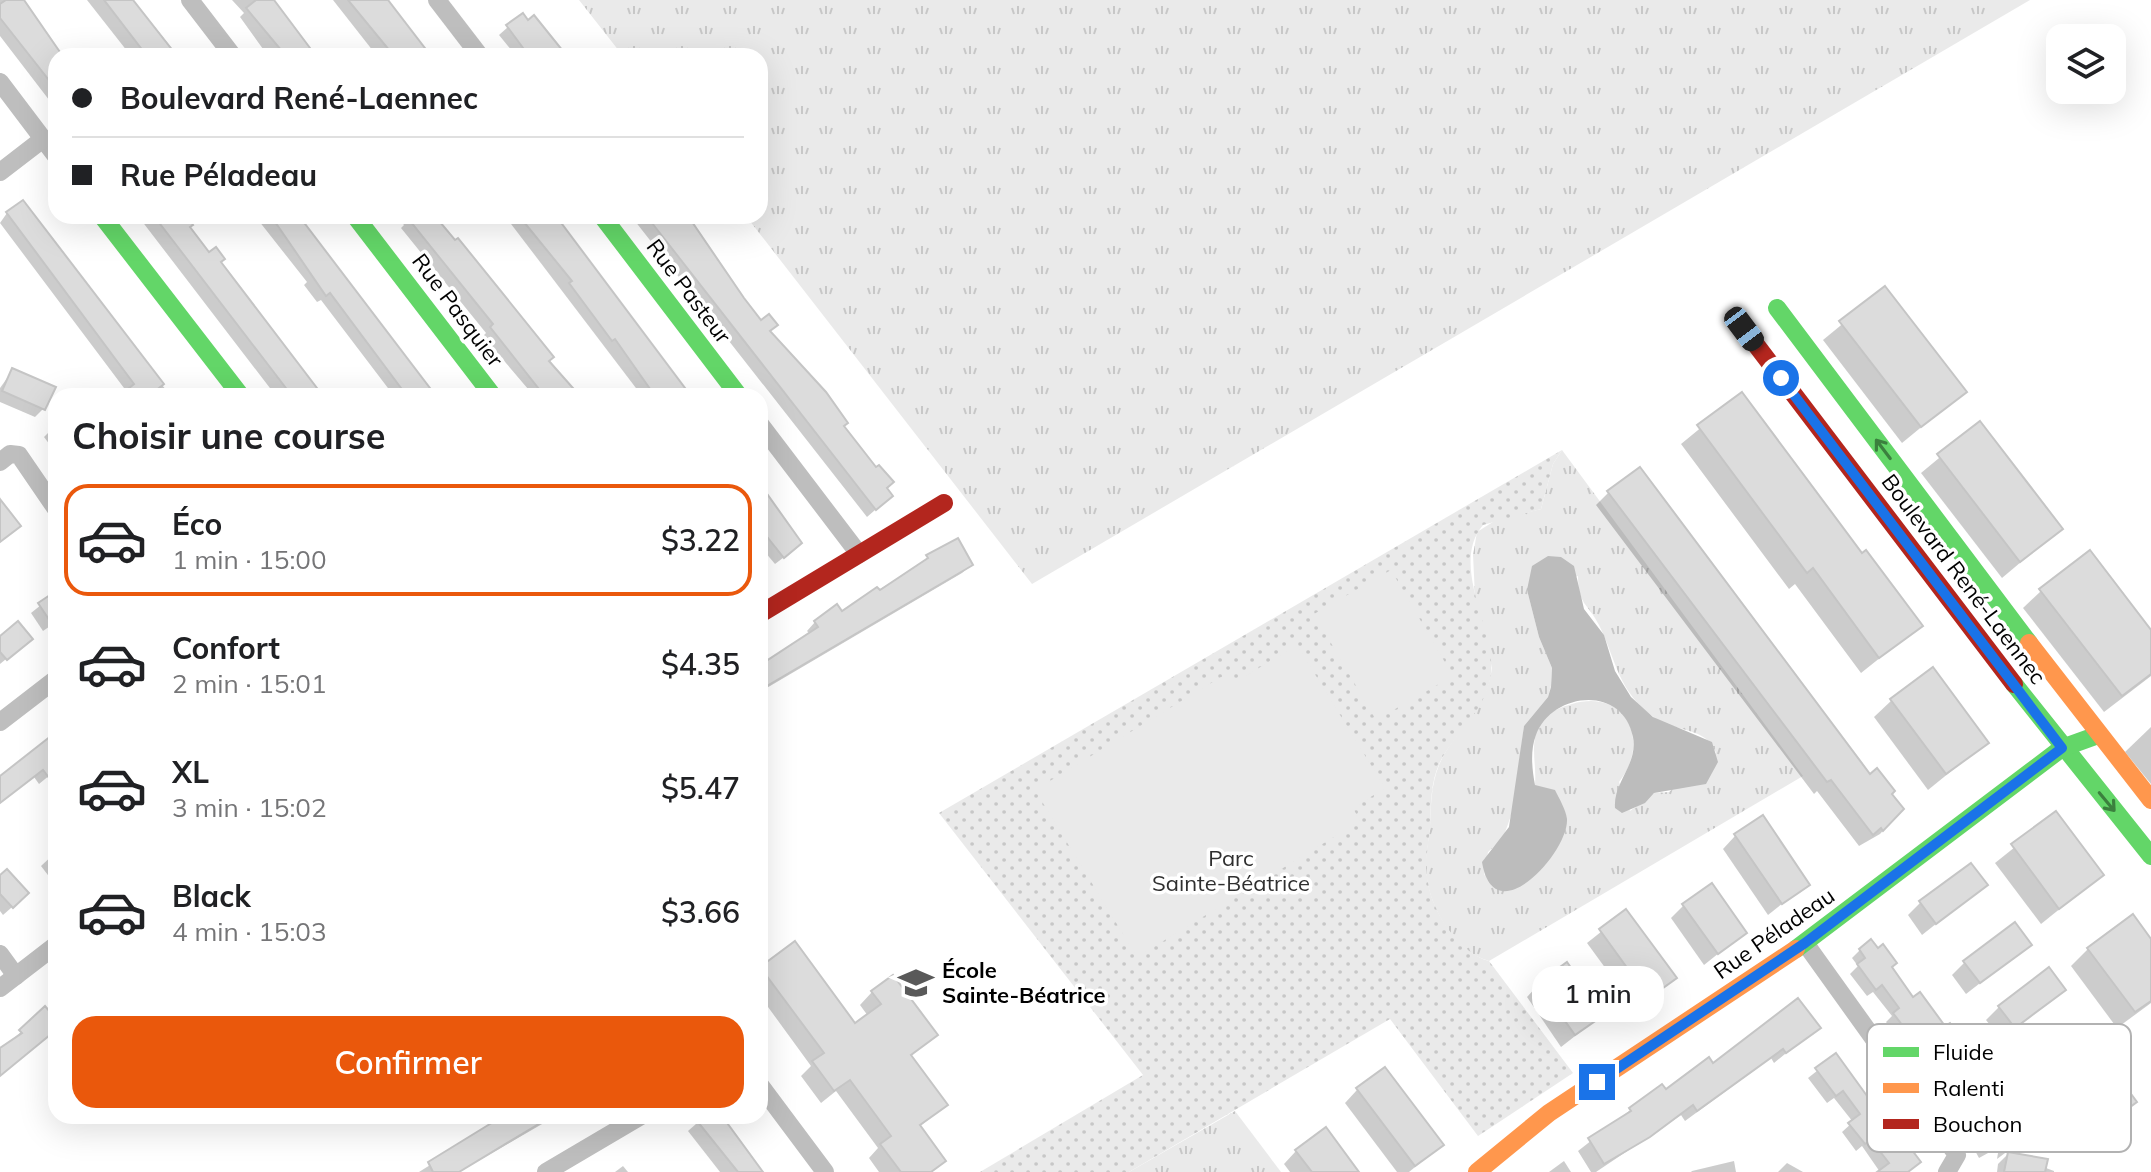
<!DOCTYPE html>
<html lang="fr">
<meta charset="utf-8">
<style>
body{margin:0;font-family:Mulish,sans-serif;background:#f6f6f6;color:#202124;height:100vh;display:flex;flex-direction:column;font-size:30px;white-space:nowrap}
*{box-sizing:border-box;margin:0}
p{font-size:26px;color:#757577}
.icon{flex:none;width:44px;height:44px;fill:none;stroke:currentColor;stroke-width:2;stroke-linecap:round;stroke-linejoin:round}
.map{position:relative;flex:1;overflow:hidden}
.details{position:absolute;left:48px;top:388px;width:720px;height:736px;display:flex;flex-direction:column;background:#fff;border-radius:24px;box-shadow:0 8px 32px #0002}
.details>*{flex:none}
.hud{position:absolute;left:48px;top:48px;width:720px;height:176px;border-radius:24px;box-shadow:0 8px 32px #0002;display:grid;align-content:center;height:176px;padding:0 24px;background:#fff}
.tools{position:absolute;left:2046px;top:24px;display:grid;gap:16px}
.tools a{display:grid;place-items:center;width:80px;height:80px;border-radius:16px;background:#fff;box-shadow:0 8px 32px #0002;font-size:40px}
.end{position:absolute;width:36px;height:36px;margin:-18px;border:10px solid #1a73e8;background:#fff;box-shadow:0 0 0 4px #fff}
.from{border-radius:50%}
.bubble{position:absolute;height:56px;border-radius:24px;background:#fff;box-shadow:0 8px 32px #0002;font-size:26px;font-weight:600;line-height:56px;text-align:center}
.car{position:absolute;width:24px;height:48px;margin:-24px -12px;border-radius:10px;box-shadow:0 0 6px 2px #0007;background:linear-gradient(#222 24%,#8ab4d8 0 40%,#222 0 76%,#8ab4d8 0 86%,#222 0)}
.hud b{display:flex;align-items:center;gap:28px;height:76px;font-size:30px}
.hud b+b{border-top:2px solid #e0e0e0}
.hud i{width:20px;height:20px;background:#202124}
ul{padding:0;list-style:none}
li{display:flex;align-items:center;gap:24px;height:112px;margin:0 16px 12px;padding:0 8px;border:4px solid transparent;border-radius:24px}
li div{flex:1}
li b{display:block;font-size:30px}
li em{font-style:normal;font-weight:600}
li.on{border-color:#ea580c}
li>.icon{width:72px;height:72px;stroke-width:1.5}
h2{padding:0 24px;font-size:36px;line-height:96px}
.primary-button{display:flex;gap:16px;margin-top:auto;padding:16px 24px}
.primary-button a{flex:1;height:92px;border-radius:24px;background:#ea580c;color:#fff;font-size:32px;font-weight:600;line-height:92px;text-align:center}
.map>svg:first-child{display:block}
.grass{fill:url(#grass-tufts);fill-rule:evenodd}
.park{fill:url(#park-dots)}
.garden{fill:#eaeaea}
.water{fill:#bcbcbc}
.shadow{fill:#0003}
.building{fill:#dcdcdc;stroke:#c5c5c5;stroke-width:2}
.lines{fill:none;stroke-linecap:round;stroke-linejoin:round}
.street{stroke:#bebebe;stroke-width:18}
.fast{stroke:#63d668;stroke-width:18}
.slow{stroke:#ff974d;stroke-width:18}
.jam{stroke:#b3261e;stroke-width:18}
.oneway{stroke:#3b803e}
.route{stroke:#1a73e8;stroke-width:10}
.labels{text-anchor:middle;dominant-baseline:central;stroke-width:7;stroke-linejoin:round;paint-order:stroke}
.street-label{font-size:22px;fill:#000;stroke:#fff}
.park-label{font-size:22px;fill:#2f2f2f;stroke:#fff}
.poi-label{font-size:22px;font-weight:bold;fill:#000;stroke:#fff;text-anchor:start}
.key{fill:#fff;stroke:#b2b2b2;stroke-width:2}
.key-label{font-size:22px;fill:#000}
</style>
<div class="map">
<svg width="2151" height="1172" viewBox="0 0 2151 1172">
<defs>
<pattern id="grass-tufts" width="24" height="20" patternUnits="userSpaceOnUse" patternTransform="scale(2)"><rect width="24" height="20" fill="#eaeaea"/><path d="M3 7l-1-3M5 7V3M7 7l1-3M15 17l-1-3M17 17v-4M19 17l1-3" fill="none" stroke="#c7c7c7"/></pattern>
<pattern id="park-dots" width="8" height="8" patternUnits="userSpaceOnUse" patternTransform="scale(2)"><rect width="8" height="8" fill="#eaeaea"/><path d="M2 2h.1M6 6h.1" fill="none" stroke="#c7c7c7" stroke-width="1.8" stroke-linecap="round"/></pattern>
</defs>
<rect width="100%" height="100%" fill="#fff"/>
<g class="grass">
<path d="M579,0H2030L1032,584L746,216H760V56H623Z"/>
<path d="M1562,450L1803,776L1489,961C1454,952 1427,904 1426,869C1425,855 1429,840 1430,826C1431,805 1431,785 1439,765C1455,728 1486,713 1492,668L1475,596L1473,555L1477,532L1496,520L1541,509L1553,464ZM1578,576C1578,605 1588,603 1599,625C1617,662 1618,692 1655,718C1676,733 1706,726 1716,753L1669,792L1654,793L1630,811L1619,782C1651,742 1627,688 1572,704C1562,707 1552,710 1545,718C1527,739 1537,760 1535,784C1533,799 1494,859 1484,876L1488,852L1503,838L1513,810L1524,726L1548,697L1551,686L1552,668L1539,637L1527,590Z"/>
<path d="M1235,1111L1281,1172H1129Z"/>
</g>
<path class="park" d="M1562,450L1553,464L1541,509L1483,525C1449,565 1496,631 1491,673C1487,710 1456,731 1440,762C1430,783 1431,806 1430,828C1428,846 1424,864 1428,883C1433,913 1459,953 1489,961L1573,1073L1478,1136L1390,1019L1129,1172H980L1143,1075L939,813Z"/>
<g class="garden">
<path d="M1391,570L1453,676L1376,720L1314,614Z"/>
<path d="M1297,645L1385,788L1353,808L1360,821L1137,957L1035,790L1221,677L1239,680Z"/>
</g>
<path class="water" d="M1548,556L1561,557L1574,566L1584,609L1604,635L1615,671L1631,697L1653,717L1712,742L1718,762L1706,784L1654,793L1645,803L1622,813L1615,808C1613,782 1638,765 1633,737C1622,683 1551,693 1536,735C1530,750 1532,769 1535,785L1555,790C1559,798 1566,810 1567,819C1569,852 1494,935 1482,862L1509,827L1524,726L1548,697L1551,687L1552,668L1539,637L1527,590L1532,566Z"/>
<g class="shadow">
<path d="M0,0H21L60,55L56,56V109L0,36Z"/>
<path d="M87,0H133L178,56H131Z"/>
<path d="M232,0H270L313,56H268L240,17L244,13Z"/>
<path d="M333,0H388L431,56H377Z"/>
<path d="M508,27L561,56H516L499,35Z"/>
<path d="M7,213L49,239L52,237L110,321L171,396H123L127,392L0,223Z"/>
<path d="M138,216H184L188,227L320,396H276Z"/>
<path d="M255,216H296L434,396H394L321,300L317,302L304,285L307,282Z"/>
<path d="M396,216H434L578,396H534L483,336L486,333L401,228L404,225Z"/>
<path d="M505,216H554L690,396H642Z"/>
<path d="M631,216H685L693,232L842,426L885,489L882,504L867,517Z"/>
<path d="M1885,289L1964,392L1902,443L1823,340Z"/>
<path d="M13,370L43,409L35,417L0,402V388Z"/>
<path d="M1742,394L1862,556L1920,626L1861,673L1795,584L1789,589L1681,444Z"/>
<path d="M1980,424L2060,529L2002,578L1921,473Z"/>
<path d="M56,425V453L44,437Z"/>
<path d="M760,488L792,551L775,564L760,546Z"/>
<path d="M1609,492L1889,794L1893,820L1880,834L1859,846L1817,791L1814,794L1596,505Z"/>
<path d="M957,541L971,565L962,573L760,692V666L810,634L807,631L815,622L842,613Z"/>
<path d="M2041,591L2151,633V676L2104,712L2023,608Z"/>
<path d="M56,593V622L43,631L31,613Z"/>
<path d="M0,639L22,646L0,664Z"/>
<path d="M1892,700L1987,742L1928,790L1874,717Z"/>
<path d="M2151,727V784L2125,752Z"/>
<path d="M56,736V770L39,784L34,777L0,803V778Z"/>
<path d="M2056,814L2102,875L2041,924L1995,863Z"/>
<path d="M1735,836L1807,884L1768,915L1723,849Z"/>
<path d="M56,852V881L54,883L41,866Z"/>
<path d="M0,878L19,901L3,915L0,911Z"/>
<path d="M1985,885L1922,935L1908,915L1920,903Z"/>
<path d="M1683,906L1744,933L1704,965L1671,918Z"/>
<path d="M1626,912L1674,978L1636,1010L1587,943Z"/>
<path d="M2151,942V1003L2117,1028L2071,966L2088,949Z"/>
<path d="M794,944L855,1026L868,1016L860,1005L872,992L935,1035L910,1057L946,1105L919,1127L944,1161L932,1172H879L869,1158L878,1148L836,1091L821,1103L801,1076L811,1066L760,996V969Z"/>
<path d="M2029,945L1966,994L1952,975L1965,962Z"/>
<path d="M1860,950L1890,967L1913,1000L1989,1081L1952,1110L1886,1022L1892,1016L1873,992L1867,996L1850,974L1858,966L1852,958Z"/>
<path d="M1539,984L1602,1015L1561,1047L1527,997Z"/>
<path d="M2064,990L2001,1039L1986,1020L1999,1007Z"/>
<path d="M56,1002V1029L0,1075V1050Z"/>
<path d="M1818,1027L1774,1063L1771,1058L1685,1121L1681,1115L1596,1172H1591L1578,1151L1661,1086L1665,1092L1713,1065Z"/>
<path d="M1836,1056L1895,1139L1919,1162L1908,1172H1880L1862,1146L1856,1151L1842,1132L1853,1122L1834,1098L1827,1103L1808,1078Z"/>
<path d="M1357,1090L1442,1145L1409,1172H1397L1345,1103Z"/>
<path d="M2134,1102L2088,1138L2073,1118L2082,1110Z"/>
<path d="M2003,1114L2028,1121L2022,1127L2028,1136L1997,1159L1999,1147L1979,1158L1966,1134L1979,1121Z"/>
<path d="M508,1116H556L459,1172H419Z"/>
<path d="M705,1116H720L761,1172H720L688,1131Z"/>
<path d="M1296,1151L1357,1172H1290L1284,1164Z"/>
<path d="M2008,1154L2054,1171V1172H1997L1998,1164Z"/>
<path d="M1564,1161L1571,1172H1549Z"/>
<path d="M1734,1161L1736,1172H1691L1692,1171Z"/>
<path d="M1787,1163L1803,1172H1778Z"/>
<path d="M623,1166L628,1172H615Z"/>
</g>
<g class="building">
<path d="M6,0H24L62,55L56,56V89L0,18V4Z"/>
<path d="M104,0H133L177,56H147Z"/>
<path d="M256,0H274L310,48L300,56H286L246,8Z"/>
<path d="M348,0H388L431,56H394Z"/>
<path d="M523,13L528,20L534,15L567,56H529L506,25Z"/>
<path d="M23,200L164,384L149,396H119L134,384L6,212Z"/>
<path d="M154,216H186L193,225L190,227L209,252L216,247L225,259L221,262L323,396H292Z"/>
<path d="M271,216H299L436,396H407L330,293L326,296Z"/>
<path d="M406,216H435L455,240L458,238L554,357L549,361L580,396H546L539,389L490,327L493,324Z"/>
<path d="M519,216H556L691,396H655L615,339L612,341L569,283L572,281Z"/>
<path d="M660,216H688L744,298L761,320L769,314L778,325L770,331L826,392L848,423L844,426L876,467L879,465L894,482L887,488L893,496L876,510L652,223Z"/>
<path d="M1885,286L1967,392L1921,427L1839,321Z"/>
<path d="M12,368L56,387L45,410L2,391Z"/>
<path d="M1742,392L1862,553L1866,550L1923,626L1879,658L1813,568L1807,573L1697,425Z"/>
<path d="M1980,421L2063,529L2020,562L1937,454Z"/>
<path d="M1640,467L1870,774L1877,768L1895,791L1892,794L1904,809L1883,831L1881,828L1873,835L1831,780L1827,782L1607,491Z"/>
<path d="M760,484L802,543L784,558L760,528Z"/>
<path d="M0,499L21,526L0,542Z"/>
<path d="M958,538L973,565L760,690V665L818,627L814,621L837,604L842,611L877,587L880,590L928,558L926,555Z"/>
<path d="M2090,550L2151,630V674L2122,696L2039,589Z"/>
<path d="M56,591V630L38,603Z"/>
<path d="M18,621L33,639L7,660L0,652V636Z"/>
<path d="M1933,667L1989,743L1946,774L1890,699Z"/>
<path d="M56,732V787L43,770L0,803V776Z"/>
<path d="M2056,811L2104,875L2059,909L2011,844Z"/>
<path d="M1763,815L1810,885L1782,904L1734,834Z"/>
<path d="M1971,863L1988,885L1936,924L1919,901Z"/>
<path d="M7,869L29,893L13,908L0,894V875Z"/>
<path d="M1712,883L1747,933L1718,954L1682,904Z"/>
<path d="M1626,909L1677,978L1649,998L1599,929Z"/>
<path d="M2133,914L2151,939V1001L2135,1012L2087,948Z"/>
<path d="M2015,922L2032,945L1980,983L1963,961Z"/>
<path d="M1871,939L1878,948L1883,944L1897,963L1892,967L1913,997L1920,992L1945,1026L1950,1023L1991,1081L1961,1103L1893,1013L1899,1008L1882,985L1876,990L1857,964L1865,958L1859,949Z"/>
<path d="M795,941L855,1023L881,1004L871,991L893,975L938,1035L911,1055L948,1105L920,1125L946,1161L931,1172H901L880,1144L891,1136L850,1080L834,1091L812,1061L824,1053L760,967Z"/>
<path d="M1567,962L1604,1015L1575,1035L1538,983Z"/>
<path d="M2049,967L2066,990L2015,1028L1998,1006Z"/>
<path d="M1798,998L1821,1028L1786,1053L1783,1049L1697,1111L1693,1105L1650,1137L1604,1164L1588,1138L1631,1111L1629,1108L1662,1084L1666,1089L1709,1057L1713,1063Z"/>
<path d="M45,1006L56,1019V1030L0,1076V1048L22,1033L19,1030Z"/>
<path d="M1836,1053L1896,1136L1899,1133L1921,1162L1908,1172H1877L1889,1163L1871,1140L1865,1144L1848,1123L1860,1114L1843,1091L1836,1096L1815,1068Z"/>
<path d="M1385,1067L1444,1145L1415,1166L1356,1088Z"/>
<path d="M2120,1079L2137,1102L2097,1131L2080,1108Z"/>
<path d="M503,1116H552L459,1172H433L428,1162Z"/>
<path d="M693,1116H722L763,1172H738Z"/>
<path d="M1326,1127L1359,1172H1312L1295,1150Z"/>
<path d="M2008,1152L2048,1159L2045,1172H2004Z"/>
</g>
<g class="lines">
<g class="street">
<path d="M190,0L233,56"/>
<path d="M437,0L480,56"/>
<path d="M0,82L56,156"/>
<path d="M0,172L43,139"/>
<path d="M760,424L859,554"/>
<path d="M0,462L10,454L19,455L56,509"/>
<path d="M0,722L56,679"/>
<path d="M1805,943L1957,1155L1947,1172"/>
<path d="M0,954L16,976"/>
<path d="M0,988L56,945"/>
<path d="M760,1085L825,1172"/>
<path d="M546,1172L641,1116"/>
</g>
<g class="fast">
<path d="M102,216L241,396"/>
<path d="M355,216L493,396"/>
<path d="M602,216L739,396"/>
<path d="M1777,308L2029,643"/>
<path d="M2014,684L2151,856"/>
<path d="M1796,949L2062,748L2098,735"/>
</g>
<g class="slow">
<path d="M2029,643L2151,800"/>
<path d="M1477,1172L1549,1113L1796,949"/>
</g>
<g class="jam">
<path d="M1744,329L2014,684"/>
<path d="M760,614L944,503"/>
</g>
</g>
<defs><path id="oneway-shaft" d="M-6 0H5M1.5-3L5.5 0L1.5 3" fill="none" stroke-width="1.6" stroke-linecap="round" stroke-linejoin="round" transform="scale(2)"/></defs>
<g class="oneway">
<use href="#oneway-shaft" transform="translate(1883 449) rotate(-127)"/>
<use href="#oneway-shaft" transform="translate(2107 802) rotate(50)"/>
</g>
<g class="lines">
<path class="route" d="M1597,1082L1805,943L2062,748L1781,378"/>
</g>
<defs>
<g id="school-bare" transform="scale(2.76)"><path d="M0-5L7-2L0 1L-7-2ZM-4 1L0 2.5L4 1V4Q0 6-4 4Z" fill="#595959" stroke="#fff" stroke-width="2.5" paint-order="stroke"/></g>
</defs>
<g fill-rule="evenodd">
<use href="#school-bare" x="916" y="983"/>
</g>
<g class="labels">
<g class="street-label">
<text transform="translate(689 291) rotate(53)">Rue Pasteur</text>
<text transform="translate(458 310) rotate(53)">Rue Pasquier</text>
<text transform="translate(1964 579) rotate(53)">Boulevard René-Laennec</text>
<text transform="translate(1774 933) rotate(-35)">Rue Péladeau</text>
</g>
<g class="park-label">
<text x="1231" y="858">Parc<tspan x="1231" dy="25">Sainte-Béatrice</tspan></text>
</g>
<g class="poi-label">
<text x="942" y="970">École<tspan x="942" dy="25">Sainte-Béatrice</tspan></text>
</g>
</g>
<rect x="1867" y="1024" width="264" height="128" rx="12" class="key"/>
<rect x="1883" y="1047" width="36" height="10" fill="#63d668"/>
<rect x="1883" y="1083" width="36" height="10" fill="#ff974d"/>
<rect x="1883" y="1119" width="36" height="10" fill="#b3261e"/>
<g class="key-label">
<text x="1933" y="1060">Fluide</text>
<text x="1933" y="1096">Ralenti</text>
<text x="1933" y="1132">Bouchon</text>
</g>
</svg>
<div class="tools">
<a><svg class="icon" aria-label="layers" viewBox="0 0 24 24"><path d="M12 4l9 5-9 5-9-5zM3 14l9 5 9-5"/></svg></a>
</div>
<i class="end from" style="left:1781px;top:378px"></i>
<i class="end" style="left:1597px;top:1082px"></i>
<div class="bubble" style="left:1532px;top:966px;width:132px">1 min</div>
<i class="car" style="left:1744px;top:329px;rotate:143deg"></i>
<div class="hud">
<b><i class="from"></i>Boulevard René-Laennec</b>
<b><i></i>Rue Péladeau</b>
</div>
<section class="details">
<h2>Choisir une course</h2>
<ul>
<li class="on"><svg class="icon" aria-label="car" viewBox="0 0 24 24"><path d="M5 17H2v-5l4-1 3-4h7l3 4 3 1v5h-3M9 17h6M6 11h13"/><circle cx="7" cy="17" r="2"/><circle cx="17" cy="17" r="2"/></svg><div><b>Éco</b><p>1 min · 15:00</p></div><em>$3.22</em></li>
<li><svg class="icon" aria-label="car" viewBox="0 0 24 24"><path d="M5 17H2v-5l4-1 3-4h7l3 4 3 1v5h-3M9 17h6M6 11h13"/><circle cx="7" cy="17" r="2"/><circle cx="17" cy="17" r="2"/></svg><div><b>Confort</b><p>2 min · 15:01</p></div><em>$4.35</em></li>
<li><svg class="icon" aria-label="car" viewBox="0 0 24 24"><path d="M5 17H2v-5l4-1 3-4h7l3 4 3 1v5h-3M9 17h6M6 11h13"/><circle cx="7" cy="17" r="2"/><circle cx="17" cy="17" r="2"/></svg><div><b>XL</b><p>3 min · 15:02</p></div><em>$5.47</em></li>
<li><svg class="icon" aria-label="car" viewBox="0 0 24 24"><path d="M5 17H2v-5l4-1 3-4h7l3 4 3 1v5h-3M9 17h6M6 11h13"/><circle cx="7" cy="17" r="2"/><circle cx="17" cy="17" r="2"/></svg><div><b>Black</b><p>4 min · 15:03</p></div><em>$3.66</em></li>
</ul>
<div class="primary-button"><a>Confirmer</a></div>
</section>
</div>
